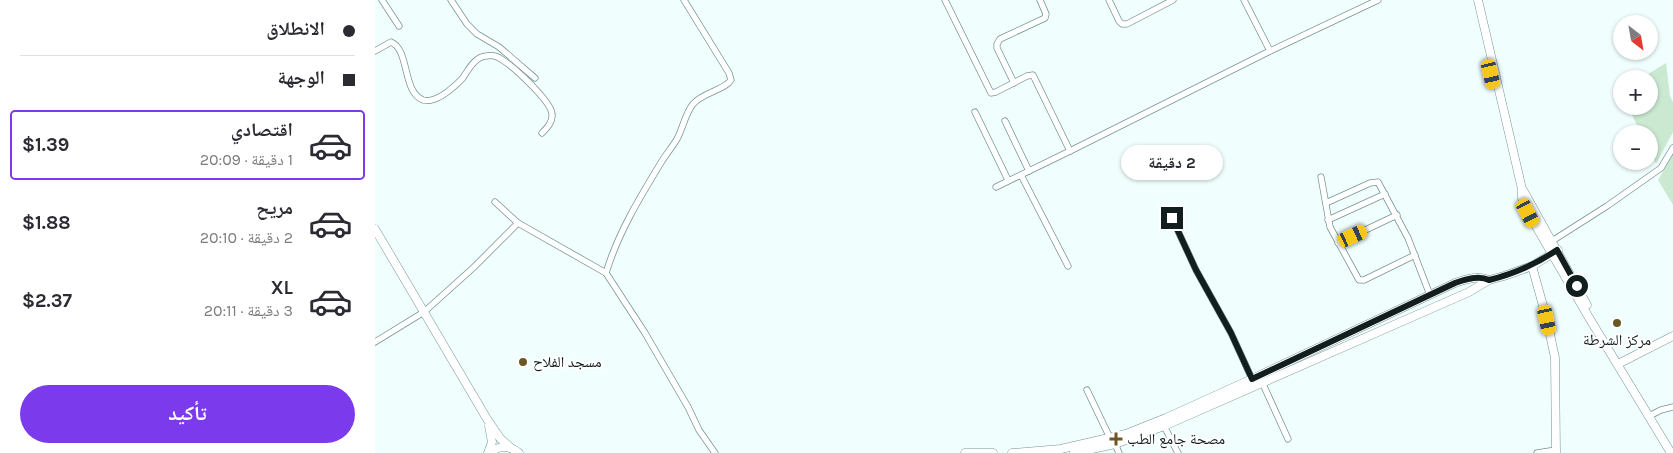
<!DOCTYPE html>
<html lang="ar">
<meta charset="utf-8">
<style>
body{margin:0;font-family:Karla,"Noto Naskh Arabic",sans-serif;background:#f7f7f7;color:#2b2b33;direction:rtl;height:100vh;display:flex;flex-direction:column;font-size:19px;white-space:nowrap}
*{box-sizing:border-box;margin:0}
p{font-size:16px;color:#7c7c81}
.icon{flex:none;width:28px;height:28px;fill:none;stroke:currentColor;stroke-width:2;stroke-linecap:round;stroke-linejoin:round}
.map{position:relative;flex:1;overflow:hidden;direction:ltr}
.details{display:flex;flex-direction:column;background:#fff;width:375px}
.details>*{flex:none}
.guide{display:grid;align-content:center;height:110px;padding:0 20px;background:#fff}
.needle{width:32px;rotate:149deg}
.buttons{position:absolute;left:1238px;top:15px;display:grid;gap:10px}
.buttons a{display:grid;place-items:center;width:45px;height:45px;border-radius:50%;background:#fff;box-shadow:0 1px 4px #0004;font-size:25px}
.end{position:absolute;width:22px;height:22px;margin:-11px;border:6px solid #121e1e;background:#fff;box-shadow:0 0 0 2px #fff}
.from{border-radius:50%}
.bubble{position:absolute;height:35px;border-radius:18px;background:#fff;box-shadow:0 1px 4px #0004;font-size:16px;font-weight:700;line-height:35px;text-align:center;direction:rtl}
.car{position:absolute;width:15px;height:30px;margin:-15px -8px;border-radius:6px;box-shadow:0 0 4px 1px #0007;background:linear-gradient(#f5c518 24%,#345 0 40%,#f5c518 0 76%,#345 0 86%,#f5c518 0)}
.guide b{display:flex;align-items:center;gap:18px;height:48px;font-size:19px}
.guide b+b{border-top:1px solid #e1e1e2}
.guide i{width:12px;height:12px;background:#2b2b33}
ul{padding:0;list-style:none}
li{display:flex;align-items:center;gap:15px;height:70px;margin:0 10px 8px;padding:0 10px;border:2px solid transparent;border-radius:5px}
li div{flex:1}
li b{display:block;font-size:19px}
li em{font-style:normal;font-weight:700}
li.selected{border-color:#7c3aed}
li>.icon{width:45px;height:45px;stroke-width:1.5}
.button{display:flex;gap:10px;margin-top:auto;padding:10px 20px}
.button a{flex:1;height:58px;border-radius:30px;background:#7c3aed;color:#fff;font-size:20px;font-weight:700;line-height:58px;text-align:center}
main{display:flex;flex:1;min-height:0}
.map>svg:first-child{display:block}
.green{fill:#cbe8d1}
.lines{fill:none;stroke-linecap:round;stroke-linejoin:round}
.street-casing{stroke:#759494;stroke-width:7}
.secondary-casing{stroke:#759494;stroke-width:9}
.street{stroke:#fff;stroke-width:5.5}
.secondary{stroke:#fff;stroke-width:8}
.route{stroke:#121e1e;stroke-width:6}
.poi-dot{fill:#6c5726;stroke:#fff;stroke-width:2}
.labels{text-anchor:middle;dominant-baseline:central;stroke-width:4;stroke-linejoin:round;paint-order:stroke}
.poi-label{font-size:15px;fill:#121e1e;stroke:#fff;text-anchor:start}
</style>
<main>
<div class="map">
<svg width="1298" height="453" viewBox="0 0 1298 453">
<rect width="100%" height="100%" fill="#f1fefe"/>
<g class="green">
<path d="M1291,63L1295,96L1298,102V132L1281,164L1274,149V134H1266L1253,106H1274V79H1265Z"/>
<path d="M1298,155V205L1283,180Z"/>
</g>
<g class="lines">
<g class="street-casing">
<g id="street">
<path d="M7,0L24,26"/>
<path d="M76,0L92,24L102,34L124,47L160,78"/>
<path d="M570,0L616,93L621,92L652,76L658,75L695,151"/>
<path d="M734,0L744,21L747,24H752L798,0"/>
<path d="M869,0L895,51"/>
<path d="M0,51L16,42C35,50 27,92 48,100C61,104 79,87 87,79C93,71 99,57 111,56C116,55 122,56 126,59C138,66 176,101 177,114C178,122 172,128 167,133"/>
<path d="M639,83L622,48V44L625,39L670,18L671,14L665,0"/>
<path d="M600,112L633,180"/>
<path d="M630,121L654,171"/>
<path d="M646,175L693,266"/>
<path d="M946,177L955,227L984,280H989L1040,255"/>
<path d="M621,187L695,151L895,51L1003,0"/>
<path d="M120,202L143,223L231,273L270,333L313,407L324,430L340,453"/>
<path d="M951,203L995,183L1003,182L1033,238L1055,295"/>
<path d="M797,218L821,270L856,333L877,379"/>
<path d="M953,220L1010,194"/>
<path d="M1177,241L1232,206L1286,168L1298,148"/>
<path d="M963,243L1022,215"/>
<path d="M231,273C243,233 265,197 287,161C292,153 298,146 302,139C308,128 310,114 318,104C328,92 350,90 356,80L354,73L309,0"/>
<path d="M0,342L49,312L98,268L143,223"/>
<path d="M887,382L913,439"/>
<path d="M712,390L735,438"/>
<path d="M1274,416L1286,410L1298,407"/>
<path d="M789,426L803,453"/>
<path d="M740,444L744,453"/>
<path d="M1162,453L1181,450"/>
</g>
</g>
<g class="secondary-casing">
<g id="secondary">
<path d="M1103,0L1147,189V198L1151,209L1213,316L1296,453"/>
<path d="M1148,190L1212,305"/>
<path d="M0,229L112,419L125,438L136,448"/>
<path d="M1157,266L1172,320L1180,358L1181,453"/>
<path d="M1243,364L1298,336"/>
<path d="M113,453L117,442L114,426"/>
<path d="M115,453C124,445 134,445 144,453"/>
<path d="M590,453H618"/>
<path d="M637,453L686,449L751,434L791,418L877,379L1080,283C1091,279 1104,275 1114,280"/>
<path d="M699,453L740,444L789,426L1094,292L1114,280L1129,276L1157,266L1183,250"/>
</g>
</g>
<use href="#street" class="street"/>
<use href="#secondary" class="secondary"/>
</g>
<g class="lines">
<path class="route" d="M797,218L821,270L856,333L877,379L1080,283C1091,279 1104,275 1114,280C1139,274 1161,264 1182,250L1202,286"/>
</g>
<g class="poi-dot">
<circle cx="1242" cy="323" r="5"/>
<circle cx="148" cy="362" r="5"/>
<path d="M738.5 431.5h5v5h5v5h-5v5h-5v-5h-5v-5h5z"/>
</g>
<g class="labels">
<g class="poi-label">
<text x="1242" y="340" text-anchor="middle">مركز الشرطة</text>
<text x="158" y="362">مسجد الفلاح</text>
<text x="752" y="439">مصحة جامع الطب</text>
</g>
</g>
</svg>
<div class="buttons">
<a><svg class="needle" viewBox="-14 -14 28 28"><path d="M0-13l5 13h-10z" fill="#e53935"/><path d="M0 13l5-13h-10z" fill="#7c7c81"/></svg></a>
<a>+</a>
<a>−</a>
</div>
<i class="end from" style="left:1202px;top:286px"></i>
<i class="end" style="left:797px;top:218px"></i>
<div class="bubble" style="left:746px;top:145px;width:102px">2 دقيقة</div>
<i class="car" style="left:1116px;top:74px;rotate:167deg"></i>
<i class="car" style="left:1153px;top:213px;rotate:152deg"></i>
<i class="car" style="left:978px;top:236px;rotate:65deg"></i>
<i class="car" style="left:1172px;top:320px;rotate:168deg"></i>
</div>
<section class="details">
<div class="guide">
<b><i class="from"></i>الانطلاق</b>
<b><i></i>الوجهة</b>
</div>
<ul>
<li class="selected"><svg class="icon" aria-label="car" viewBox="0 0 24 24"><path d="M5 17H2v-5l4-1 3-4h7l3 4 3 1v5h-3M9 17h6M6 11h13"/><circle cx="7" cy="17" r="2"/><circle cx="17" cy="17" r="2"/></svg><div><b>اقتصادي</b><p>1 دقيقة · 20:09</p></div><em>$1.39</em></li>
<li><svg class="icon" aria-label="car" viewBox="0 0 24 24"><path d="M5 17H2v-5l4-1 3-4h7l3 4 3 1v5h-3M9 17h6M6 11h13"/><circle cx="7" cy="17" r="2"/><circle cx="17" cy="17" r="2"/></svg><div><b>مريح</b><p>2 دقيقة · 20:10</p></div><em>$1.88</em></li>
<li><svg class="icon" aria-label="car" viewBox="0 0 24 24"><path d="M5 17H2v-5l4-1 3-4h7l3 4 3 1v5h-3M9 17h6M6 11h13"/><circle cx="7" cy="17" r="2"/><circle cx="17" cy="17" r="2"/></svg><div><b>XL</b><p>3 دقيقة · 20:11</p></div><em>$2.37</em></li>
</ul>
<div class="button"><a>تأكيد</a></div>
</section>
</main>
